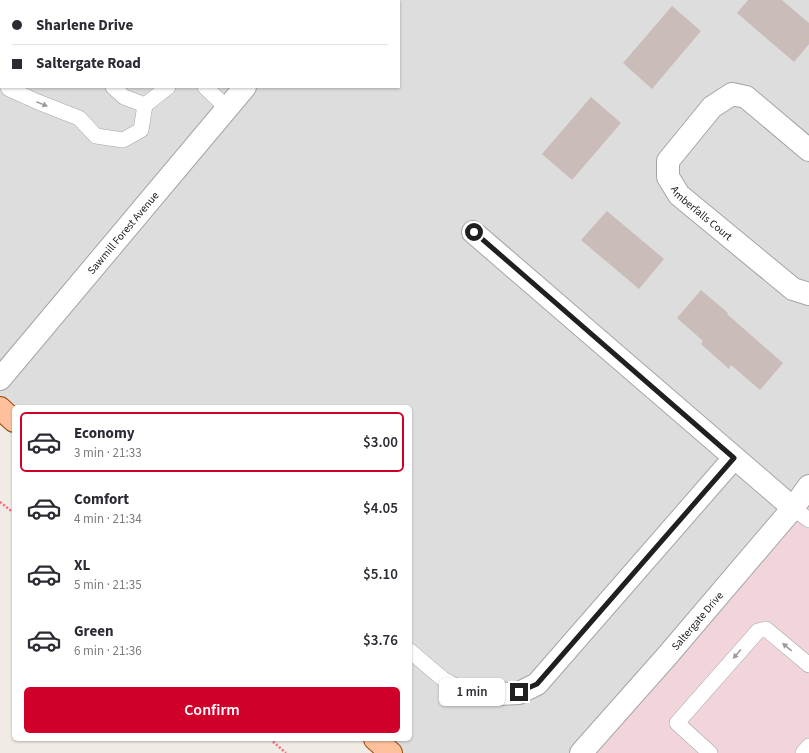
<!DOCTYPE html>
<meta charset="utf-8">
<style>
body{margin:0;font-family:"Source Sans 3",sans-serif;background:#f2f2f3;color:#2b2b33;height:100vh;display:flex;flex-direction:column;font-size:15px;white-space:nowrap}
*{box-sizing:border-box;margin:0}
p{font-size:13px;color:#7c7c81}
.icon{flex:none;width:22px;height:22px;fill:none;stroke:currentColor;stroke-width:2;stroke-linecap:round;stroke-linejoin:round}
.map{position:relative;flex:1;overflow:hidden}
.side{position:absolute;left:12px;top:405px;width:400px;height:336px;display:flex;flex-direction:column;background:#fff;border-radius:6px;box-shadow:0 1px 3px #0004}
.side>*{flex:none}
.banner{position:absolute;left:0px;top:0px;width:400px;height:88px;box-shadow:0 1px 3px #0004;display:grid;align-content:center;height:88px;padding:0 12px;background:#fff}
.end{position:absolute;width:18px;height:18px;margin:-9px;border:5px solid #202020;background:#fff;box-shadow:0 0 0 2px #fff}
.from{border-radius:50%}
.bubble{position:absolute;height:28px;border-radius:6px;background:#fff;box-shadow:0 1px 3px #0004;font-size:13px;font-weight:600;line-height:28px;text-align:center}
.banner b{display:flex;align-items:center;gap:14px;height:38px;font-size:15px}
.banner b+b{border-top:1px solid #e1e1e2}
.banner i{width:10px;height:10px;background:#2b2b33}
ul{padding:7px 0 0;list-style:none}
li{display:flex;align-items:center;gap:12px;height:60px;margin:0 8px 6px;padding:0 4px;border:2px solid transparent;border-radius:6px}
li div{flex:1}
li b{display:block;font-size:15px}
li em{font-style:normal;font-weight:600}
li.current{border-color:#d0002b}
li>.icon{width:36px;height:36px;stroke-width:1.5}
.button{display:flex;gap:8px;margin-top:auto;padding:8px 12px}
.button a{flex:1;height:46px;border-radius:6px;background:#d0002b;color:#fff;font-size:16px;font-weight:600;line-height:46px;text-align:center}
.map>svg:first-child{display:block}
.residential{fill:#dedddd;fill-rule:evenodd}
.commercial{fill:#f2d5da}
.building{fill:#c9bcb9}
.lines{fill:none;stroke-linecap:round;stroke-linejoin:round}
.lane-casing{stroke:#a4a4a4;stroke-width:16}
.street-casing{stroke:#a4a4a4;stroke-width:24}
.primary-casing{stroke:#9c4800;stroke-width:24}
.path{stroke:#ff6979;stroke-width:2.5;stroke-dasharray:2 2;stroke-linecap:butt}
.lane{stroke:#fff;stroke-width:15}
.street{stroke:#fff;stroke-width:22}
.primary{stroke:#ffc19d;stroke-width:22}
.oneway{fill:#9b9b9b}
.route{stroke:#202020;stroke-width:5}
.labels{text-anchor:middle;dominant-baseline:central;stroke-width:3;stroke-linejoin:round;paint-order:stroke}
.street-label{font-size:11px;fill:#202020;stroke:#fff}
</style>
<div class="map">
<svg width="809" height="753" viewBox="0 0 809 753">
<rect width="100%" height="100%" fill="#f1ebe6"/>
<path class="residential" d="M0,0H809V486L581,753H391L375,739H410V407H14L0,408ZM1,1H399V87H1Z"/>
<path class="commercial" d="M809,486V753H581Z"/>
<g class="building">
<path d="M748,0H782L809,23V44L794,62L737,13Z"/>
<path d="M672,6L701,31L652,89L623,63Z"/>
<path d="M591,97L621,123L572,180L542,154Z"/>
<path d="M607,211L664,259L639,289L581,240Z"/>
<path d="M701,290L728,313L727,314L783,363L760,390L731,365L729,369L701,344L703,341L677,318Z"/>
</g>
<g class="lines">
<g class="lane-casing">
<g id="lane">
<path d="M115,0L116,1"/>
<path d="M59,1L60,0"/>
<path d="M0,65L1,68"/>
<path d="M8,87L9,89L38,102L79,118L96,136L123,140L141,130L145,105"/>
<path d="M113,87L124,97L145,105L168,87"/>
<path d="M205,87L227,108"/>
<path d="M793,508L809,520"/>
<path d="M410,651L443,679L467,692L499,694"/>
<path d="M710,753L677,723L758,631L766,629L809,665"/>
<path d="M803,753L809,746"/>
</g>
</g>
<g class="street-casing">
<g id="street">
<path d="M223,0L224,1"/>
<path d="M334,1L336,0"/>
<path id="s1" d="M809,150L746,97L732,94L712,107L668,161V177L679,195L793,289L809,294"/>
<path d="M473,232L793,508"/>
<path id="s2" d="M0,379L245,87"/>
<path d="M499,694L519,693L537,684L734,458"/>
<path id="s3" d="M581,753L667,656L793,508L809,486"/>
</g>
</g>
<g class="primary-casing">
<g id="primary">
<path d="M0,408L14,421"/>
<path d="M375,739L391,753"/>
</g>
</g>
<g class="path">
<path d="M0,502L14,513"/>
<path d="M270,739L286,753"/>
</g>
<use href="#lane" class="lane"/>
<use href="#street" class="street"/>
<use href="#primary" class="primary"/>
</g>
<defs><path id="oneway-solid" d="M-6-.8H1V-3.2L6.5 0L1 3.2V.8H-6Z"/></defs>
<g class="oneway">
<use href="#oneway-solid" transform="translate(42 104) rotate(22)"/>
<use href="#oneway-solid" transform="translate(787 647) rotate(-140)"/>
<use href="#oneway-solid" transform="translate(737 654) rotate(131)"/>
</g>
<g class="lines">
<path class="route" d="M474,232L734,458L537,684L519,692"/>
</g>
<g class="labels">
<g class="street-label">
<text stroke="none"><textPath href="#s1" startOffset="256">Amberfalls Court</textPath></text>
<text stroke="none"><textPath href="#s2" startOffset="191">Sawmill Forest Avenue</textPath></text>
<text stroke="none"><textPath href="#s3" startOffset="176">Saltergate Drive</textPath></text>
</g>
</g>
</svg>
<i class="end from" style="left:474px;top:232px"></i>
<i class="end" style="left:519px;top:692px"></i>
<div class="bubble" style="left:439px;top:678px;width:66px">1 min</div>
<div class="banner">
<b><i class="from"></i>Sharlene Drive</b>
<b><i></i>Saltergate Road</b>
</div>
<section class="side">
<ul>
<li class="current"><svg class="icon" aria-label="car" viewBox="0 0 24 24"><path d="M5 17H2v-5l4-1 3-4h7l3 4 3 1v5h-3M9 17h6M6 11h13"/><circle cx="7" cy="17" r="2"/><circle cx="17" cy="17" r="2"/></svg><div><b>Economy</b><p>3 min · 21:33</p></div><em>$3.00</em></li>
<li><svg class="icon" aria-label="car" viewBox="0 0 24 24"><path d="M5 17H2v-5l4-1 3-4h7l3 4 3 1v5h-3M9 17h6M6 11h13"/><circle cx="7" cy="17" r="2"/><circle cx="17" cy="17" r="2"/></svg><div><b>Comfort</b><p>4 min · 21:34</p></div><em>$4.05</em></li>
<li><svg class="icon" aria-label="car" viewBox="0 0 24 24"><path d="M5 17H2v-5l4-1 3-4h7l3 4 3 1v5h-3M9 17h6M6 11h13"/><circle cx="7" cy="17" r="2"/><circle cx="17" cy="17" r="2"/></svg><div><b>XL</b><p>5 min · 21:35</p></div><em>$5.10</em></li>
<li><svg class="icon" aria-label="car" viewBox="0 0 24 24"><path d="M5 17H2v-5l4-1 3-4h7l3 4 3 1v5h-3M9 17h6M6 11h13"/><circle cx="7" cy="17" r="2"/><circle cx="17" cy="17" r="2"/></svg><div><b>Green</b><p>6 min · 21:36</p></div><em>$3.76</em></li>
</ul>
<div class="button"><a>Confirm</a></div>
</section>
</div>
